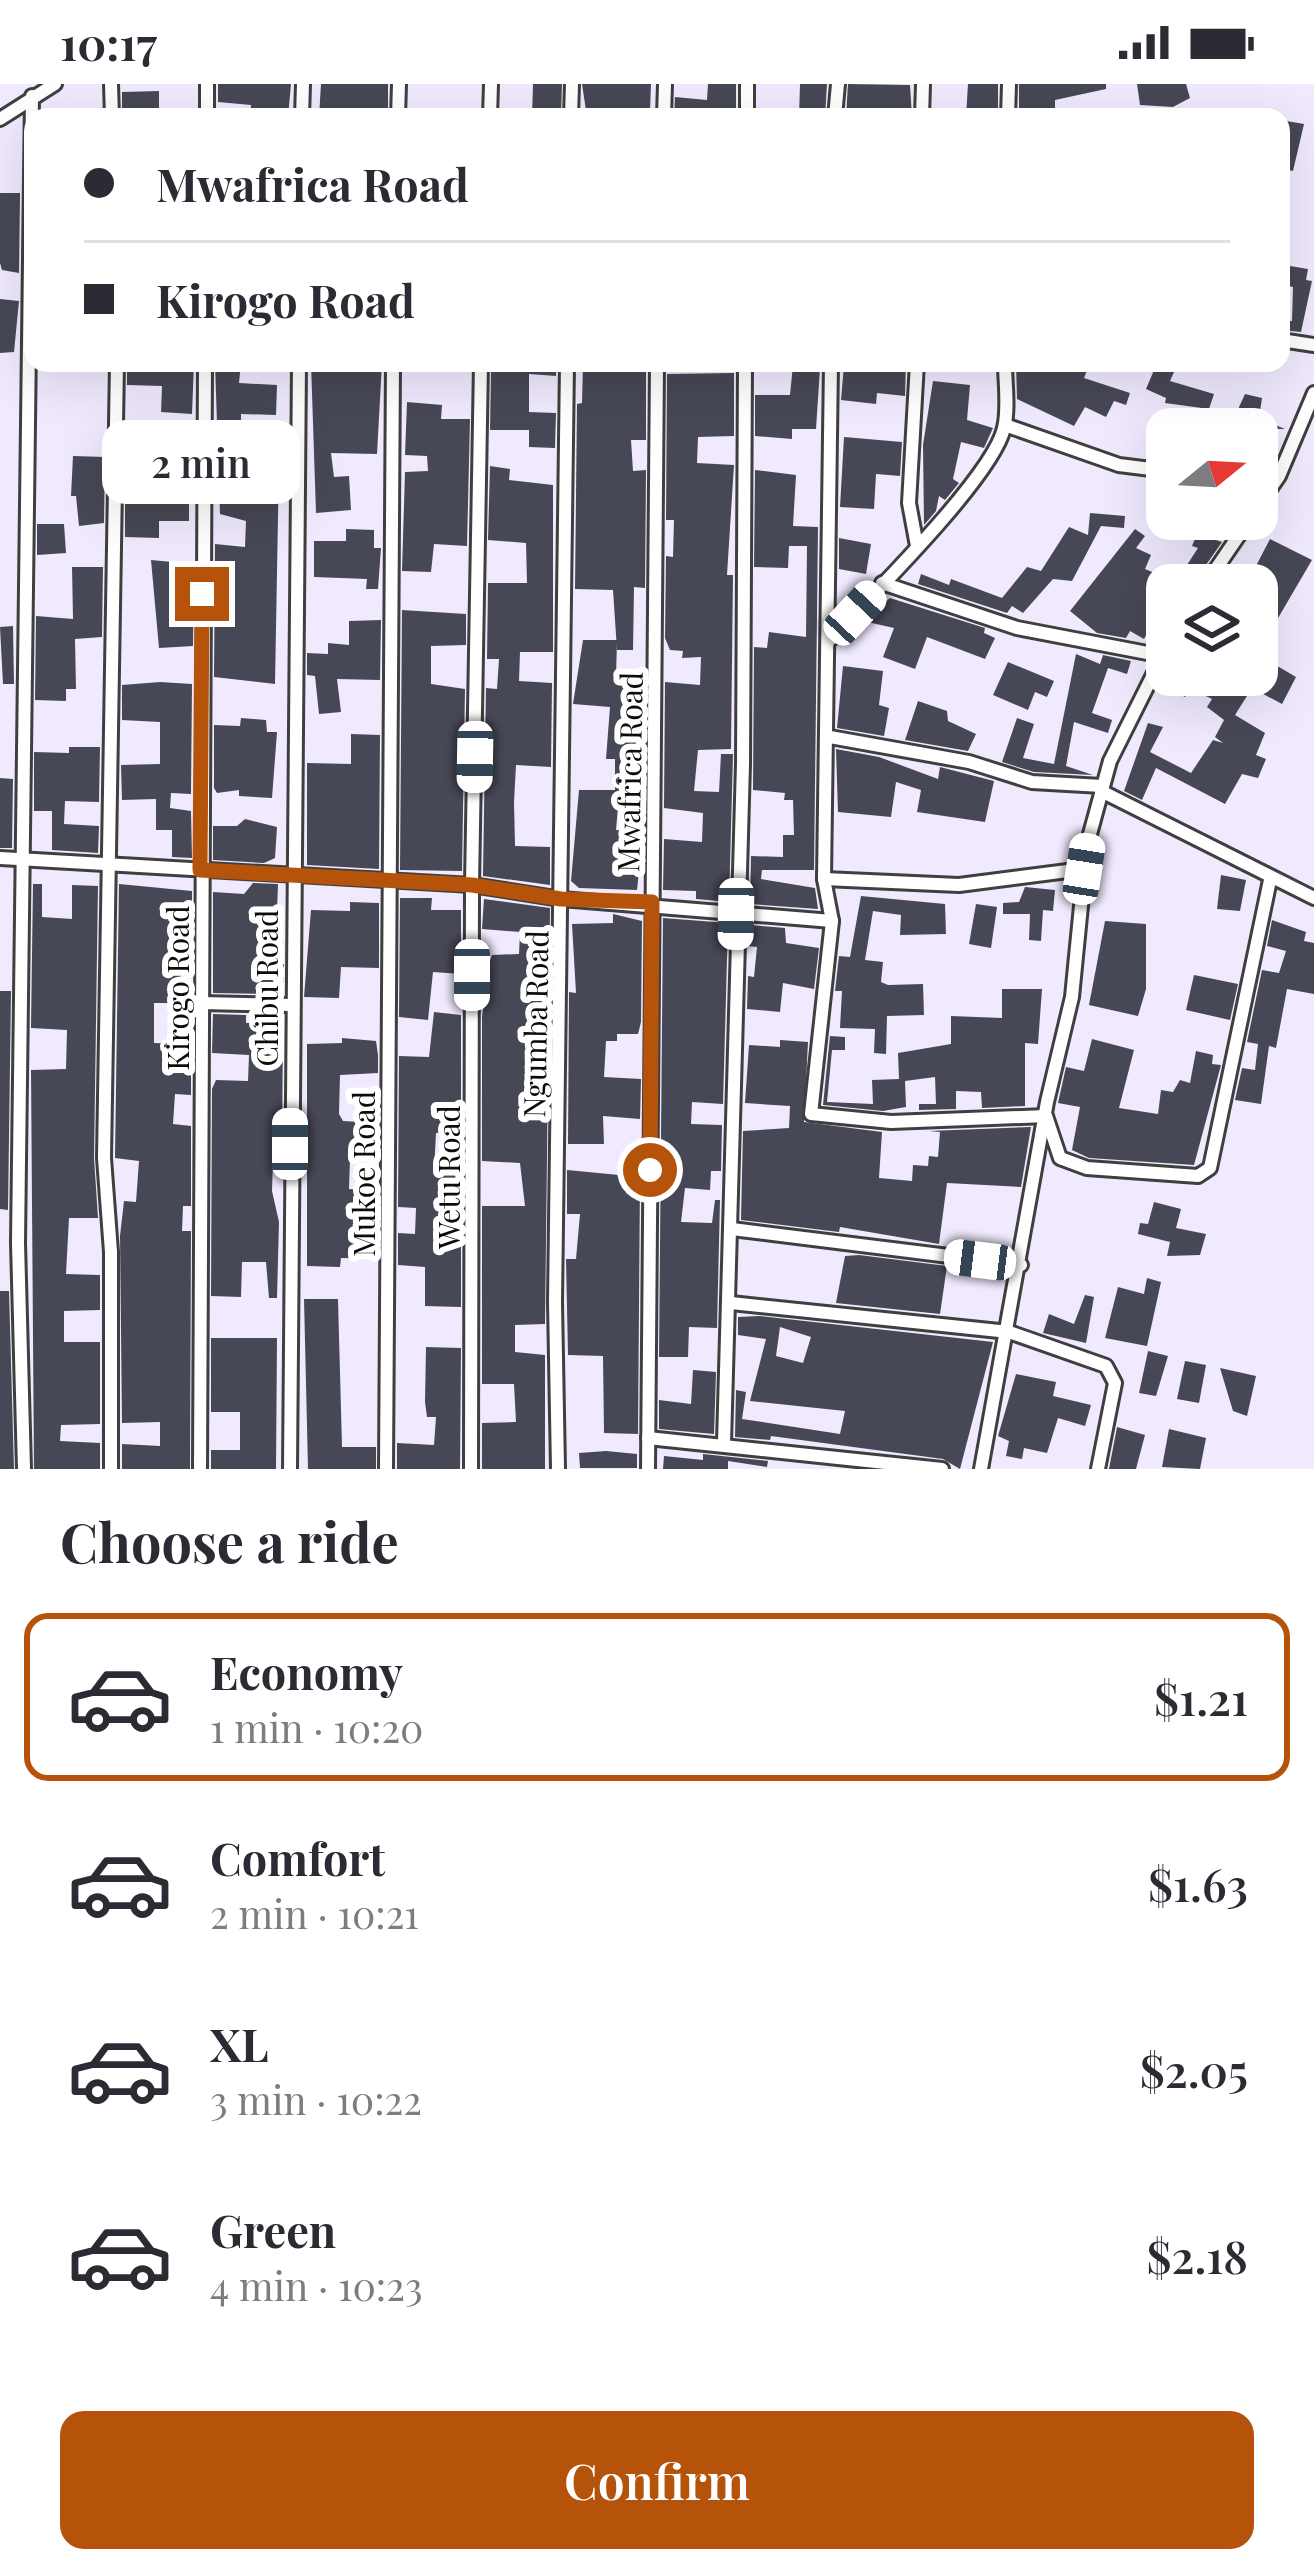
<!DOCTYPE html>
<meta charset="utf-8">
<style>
body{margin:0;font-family:"Playfair Display",serif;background:#f7f7f7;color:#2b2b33;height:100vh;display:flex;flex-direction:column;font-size:45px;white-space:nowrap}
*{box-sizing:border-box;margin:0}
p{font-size:39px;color:#7c7c81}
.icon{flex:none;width:66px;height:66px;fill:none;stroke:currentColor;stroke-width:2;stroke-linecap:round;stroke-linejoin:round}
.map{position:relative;height:1385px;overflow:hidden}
.side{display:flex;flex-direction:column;background:#fff;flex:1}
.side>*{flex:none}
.guide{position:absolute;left:24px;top:24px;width:1266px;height:264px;border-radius:24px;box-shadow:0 12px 48px #0002;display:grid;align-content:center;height:264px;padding:0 60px;background:#fff}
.needle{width:78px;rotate:72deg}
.tools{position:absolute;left:1146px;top:324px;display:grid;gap:24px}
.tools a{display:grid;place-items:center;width:132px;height:132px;border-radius:24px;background:#fff;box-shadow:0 12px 48px #0002;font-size:60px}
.end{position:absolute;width:54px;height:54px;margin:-27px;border:15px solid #b45309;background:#fff;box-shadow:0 0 0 6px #fff}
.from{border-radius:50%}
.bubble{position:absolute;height:84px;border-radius:24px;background:#fff;box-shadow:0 12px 48px #0002;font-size:39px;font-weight:600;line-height:84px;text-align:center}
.car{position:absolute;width:36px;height:72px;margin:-36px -18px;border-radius:15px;box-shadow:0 0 9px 3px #0007;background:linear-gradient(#fff 24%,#345 0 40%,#fff 0 76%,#345 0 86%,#fff 0)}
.guide b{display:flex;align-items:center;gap:42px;height:114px;font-size:45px}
.guide b+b{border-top:3px solid #e1e1e2}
.guide i{width:30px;height:30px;background:#2b2b33}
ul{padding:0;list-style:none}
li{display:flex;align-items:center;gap:36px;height:168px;margin:0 24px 18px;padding:0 36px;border:6px solid transparent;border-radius:24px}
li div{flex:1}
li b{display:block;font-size:45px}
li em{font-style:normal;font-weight:600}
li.current{border-color:#b45309}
li>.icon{width:108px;height:108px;stroke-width:1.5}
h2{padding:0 60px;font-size:54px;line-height:144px}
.primary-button{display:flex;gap:24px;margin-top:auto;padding:24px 60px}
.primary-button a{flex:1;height:138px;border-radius:24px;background:#b45309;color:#fff;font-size:48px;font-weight:600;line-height:138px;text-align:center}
.status{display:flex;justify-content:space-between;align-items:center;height:84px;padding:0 60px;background:#fff;direction:ltr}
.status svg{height:33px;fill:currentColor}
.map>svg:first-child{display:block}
.building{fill:#474855;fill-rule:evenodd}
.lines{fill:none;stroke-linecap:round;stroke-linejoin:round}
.street-casing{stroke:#3f3f3f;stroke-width:18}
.street{stroke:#fff;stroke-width:12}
.route{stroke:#b45309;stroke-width:15}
.labels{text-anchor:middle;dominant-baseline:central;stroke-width:12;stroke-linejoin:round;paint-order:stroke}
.street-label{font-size:30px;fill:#0c0c0c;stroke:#fff}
</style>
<div class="status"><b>10:17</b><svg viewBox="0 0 49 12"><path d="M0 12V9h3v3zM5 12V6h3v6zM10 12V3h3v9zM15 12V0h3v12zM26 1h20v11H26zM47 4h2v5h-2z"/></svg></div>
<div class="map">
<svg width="1314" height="1385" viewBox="0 0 1314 1385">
<rect width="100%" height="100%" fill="#f1eaff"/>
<g class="building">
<path d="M218,0H291L288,33H250L251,21L218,18Z"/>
<path d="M321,0H388V33H319Z"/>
<path d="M533,0H562L561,33H532Z"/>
<path d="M582,0H651L650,27L616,25V33H587Z"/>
<path d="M708,0H736V33H674L675,13L707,16Z"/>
<path d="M800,0H827L825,33H799Z"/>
<path d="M848,0L910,1L912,33H846Z"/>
<path d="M968,0H998V33H966Z"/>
<path d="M1019,0H1106V5L1055,16V33H1032L1019,30Z"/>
<path d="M1137,0H1186L1190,14L1173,23L1140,21Z"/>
<path d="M159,7V33H122V8Z"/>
<path d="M1281,36L1304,40L1293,87L1281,84Z"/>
<path d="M0,109H20L19,189L2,186L0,179Z"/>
<path d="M1284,181L1308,185L1306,196L1312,197L1301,248L1281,246V236L1292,237L1293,203L1281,201Z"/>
<path d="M0,215L19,217L14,268L0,269Z"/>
<path d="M127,279H194L192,330L161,328L162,302L127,301Z"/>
<path d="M215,279H241L239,299L277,301L276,331L241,330V373L279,377L275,600L214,593L215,460L245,463L246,437L220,430Z"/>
<path d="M311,279H382L377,370L331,369L334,393L349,392L351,426L316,429Z"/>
<path d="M527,279H556V292L529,290V328L556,329L555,364L529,363V346H490L491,288H527Z"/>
<path d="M583,279H646V356H631L633,387L646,386L645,504L634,503L633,566H617L613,506L575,505L577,320L582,319Z"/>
<path d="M858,279H906L905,312L877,309L876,320L841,316L844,281Z"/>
<path d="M1016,279H1090L1084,294L1130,309L1126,321L1114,317L1106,333L1085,323L1074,342L1017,315Z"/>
<path d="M1157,279H1178L1170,297L1214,310L1209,325L1165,319L1166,314L1146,305Z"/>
<path d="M793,281L820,284L816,345H792V355L755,352V311H790Z"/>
<path d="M734,289V352L698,353L697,379L734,381L727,491H733L731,665L698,666L694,707L719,708L721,670H733L729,818L696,815V807L663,806L664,755L702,758L703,729L664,724L665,598L700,601L701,573L682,574L683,567L670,566L665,554L666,472L673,473L674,436H666L667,290Z"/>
<path d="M933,297L970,301L967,336L993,344L984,364L961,358L953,395L959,399L945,416L939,412L936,427L924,441L923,361Z"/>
<path d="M1245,310L1262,314L1259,334L1285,345H1229Z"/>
<path d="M407,318L442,321L441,335H470L467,462L434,460L431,488L402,487L405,388L428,387L427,372L405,371Z"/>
<path d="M127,338L162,339L161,369L189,368V437H159V454L125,453V415L158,416V391L133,389L134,384H126Z"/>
<path d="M844,353L902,358L900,392L876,390L874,425L840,423Z"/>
<path d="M73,372L105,373L104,439L79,442L76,412H71Z"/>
<path d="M490,382L510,385L509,396L553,401V568H520L519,597L552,599L551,683L516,681L514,718L515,762L550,763V801L483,792L486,604L497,605L499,575H487L488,499H527L526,459L488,456Z"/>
<path d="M755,386L796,391L793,442L818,443L814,786H762L761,795L815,804L818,825L750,820L751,772L783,773V751H794L793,716H784L785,709L753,706L754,563L767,564L769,548L806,553L807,462H789L788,484L754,483Z"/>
<path d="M1090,429L1125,432L1124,444L1101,442L1072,497L1053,495L1023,529L1012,522L1007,529L918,500L921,490L949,501L951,495L1002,514L1027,483L1041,487L1069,443L1088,451Z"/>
<path d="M37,440H64L66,469L37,471Z"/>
<path d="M346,445L374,446V464H381L378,505H366L367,495L314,493V457H346Z"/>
<path d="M1135,445L1145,452L1136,464L1151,471L1145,485L1167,494V529L1160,525L1144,555L1130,547L1126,554L1097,549L1070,527Z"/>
<path d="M1197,450L1222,458L1192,501H1174L1198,464L1192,462Z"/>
<path d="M839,454L871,460L866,490L839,485Z"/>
<path d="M1270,455L1312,476L1257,570L1296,593L1282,620L1252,604L1235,631L1265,649L1256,671L1266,675L1258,694L1242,690L1225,720L1156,684L1142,716L1124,707L1148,639L1163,643L1150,668L1191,689L1213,656L1223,659L1215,653L1224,636L1207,623L1212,615L1189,604L1185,613L1172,606L1176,597L1171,594L1183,591L1209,599L1213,591H1226L1240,600L1245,591H1257V501H1246Z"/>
<path d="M151,476L194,480L193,562L159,564Z"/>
<path d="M72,483H103L102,553L75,555L76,605H66V617L35,616L36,532L73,535Z"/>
<path d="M890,514L985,544L984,549L995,554L985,575L927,553L915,585L883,573L894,544L863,537Z"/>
<path d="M402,526L466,530V561L431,562V600L465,605L462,787L400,786Z"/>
<path d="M381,536L380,596L337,595L341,628L319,630L315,592L307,591V569L328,570V559L349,561V537Z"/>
<path d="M13,542L14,600H3L0,543Z"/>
<path d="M583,556H617L616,594L644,595L643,723H618L616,746L643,748L637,806L579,804L571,797L579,706H615V675H606L610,623L573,620Z"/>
<path d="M1076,570L1100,580L1103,571L1131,577L1127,590L1108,584L1092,629L1112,636L1108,649L1074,638L1066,682L1093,691L1034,688L1002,678L1017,634L1034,640L1023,674L1054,680Z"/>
<path d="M1008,578L1054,597L1047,613L1035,608L1028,626L993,611Z"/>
<path d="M843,582L883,587L879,621L889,624L884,652L837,644Z"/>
<path d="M160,598L192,600L191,710L171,709L170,724L191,727L192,774L172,773V746H156V715L122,716L121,681L160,680V638L122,636V601Z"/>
<path d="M918,617L947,627L948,637L976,650L968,667L905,656Z"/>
<path d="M241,634L266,636L267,648H277L272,714L239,712V706L217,709L214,704V641L240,642Z"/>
<path d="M351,650L380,651L379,785L307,781V679L351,680Z"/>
<path d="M69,663H100L99,718L65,717L64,740L99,742L98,769L52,766V727H34V668L69,669Z"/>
<path d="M836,665L879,673L938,695L940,683L994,697L985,738L917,728L921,706L896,698L891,733L838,728Z"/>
<path d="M0,694L13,695L12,764H0Z"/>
<path d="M245,735L277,743L275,774L264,779L213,776V742H237Z"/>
<path d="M1221,791L1246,796L1240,827L1217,825Z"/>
<path d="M253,799L278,800L275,880H284V895L276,894L275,910L213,909V808L244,810Z"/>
<path d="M33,800H42V833L72,835V801L98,802L94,1074L98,1134H69L66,1190L100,1191V1226L64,1227V1258H100V1340L61,1341L60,1357L100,1359V1385H34L31,986L66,985L67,946L31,944Z"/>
<path d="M119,800L192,807V881H181V903L173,919H154V959L191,960V1011L175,1010L173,1040L191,1042V1122H183L182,1147H191L190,1385H122V1360L160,1362V1338L122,1339L120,1152L124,1117L136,1118L139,1077L115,1074Z"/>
<path d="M1025,803L1055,806L1053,827L1043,826L1041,857L1029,856L1030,830H1003V819L1019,818Z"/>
<path d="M861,812L945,820L946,850L900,851L901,831L873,827L865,876L883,878L881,898L888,901L923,900L924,931L887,932L886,970L874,969L875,945L840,944L842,907H835L839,872L850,873Z"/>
<path d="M400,814H432L431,826H461V890L433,888L428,936L399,933Z"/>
<path d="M484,815L550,824L545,1240L515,1241V1268L545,1271V1385H482V1339L516,1338L514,1300H482V1122H525L520,1079L482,1077V933L489,880L492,871L519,870L520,848L482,845Z"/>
<path d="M350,818L379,819V884L341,883L339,914L304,913L311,826L350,827Z"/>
<path d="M976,820L997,823L991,864L969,860Z"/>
<path d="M613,830L642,837L641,938L638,950H617V957H606L604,993L641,995L640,1035L603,1032L604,1060H568L569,908L576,909L572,840L613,839Z"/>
<path d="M663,834L728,839L723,1020L692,1018L691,1040L722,1041L721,1087H711L710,1106L685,1104L681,1138L712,1139L715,1116H720L717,1244L689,1243L688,1273H659Z"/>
<path d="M1272,836L1306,848L1304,857L1314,859V910L1287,905L1276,964L1269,962L1261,1020L1235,1016L1242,984L1255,986L1258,960L1247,958L1262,886L1279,889L1286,867L1267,862Z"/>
<path d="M1105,837L1146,840V905L1138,932L1089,921Z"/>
<path d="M749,841L785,844L786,859L819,864L814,905L783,899L780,928L747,925L748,892L754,893L757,863L748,862Z"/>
<path d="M1194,891L1238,900L1230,936L1186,926Z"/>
<path d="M1002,905H1042L1038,960L1025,959V1022L982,1024L981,1008L956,1007V1025L919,1026V1020H936L935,993L905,997L906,1023L883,1027L823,1021L830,952L845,953V966H832L827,1018L873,1020L872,996L899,995L898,969L951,960V932L1002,934Z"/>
<path d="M0,907H11L8,1126L0,1125Z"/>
<path d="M434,928L461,931V1050L436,1049L434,1086L461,1088V1223L425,1222V1183L398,1181V1149L415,1150L416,1124L398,1123L399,972L429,973Z"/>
<path d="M213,930L246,931V939H283L282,1067L279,1077H273L272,1107L279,1138L277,1214H269L266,1178H242L241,1213L211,1212L212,1005L216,996L248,997L249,971L212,969Z"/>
<path d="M342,954L376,957L378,971V989L340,991L339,1030L343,1037L378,1039L376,1076L350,1075L349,1105L375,1107L377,1175L341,1174L340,1183L307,1182V960L342,959Z"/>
<path d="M1092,955L1134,966L1119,1024L1158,1030L1161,1006L1173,1008L1180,996L1190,999L1196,967L1213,971L1212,980L1221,981L1194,1081L1089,1074L1072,1066L1080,1023L1058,1019L1066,983L1084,987Z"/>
<path d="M780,956L808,958L804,1038L882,1048L879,1094L912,1097L913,1081L928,1082L929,1072L938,1073L940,1048L929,1047L1031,1043L1021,1103L947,1099L939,1160L840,1143L839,1148L741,1136L743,1047L789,1044L790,1022L745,1019L749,961L780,963Z"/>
<path d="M567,1086L640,1093L638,1350L604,1349L603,1272L568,1271L566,1175H576L580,1130H567Z"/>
<path d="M1154,1118L1181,1125L1176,1144L1206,1150L1200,1171L1167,1172L1170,1158L1138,1150L1140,1139L1148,1140Z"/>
<path d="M859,1171L947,1182L940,1230L836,1219L845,1172Z"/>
<path d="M1147,1194L1161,1198L1147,1262L1105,1254L1118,1203L1144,1210Z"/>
<path d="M0,1207H9L14,1385H0Z"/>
<path d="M1085,1211L1094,1213L1086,1259L1043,1249L1049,1230L1074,1240Z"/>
<path d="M304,1215H338L342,1363H376V1385H308Z"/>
<path d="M759,1232L993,1258L960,1385L943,1375L771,1352L770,1356L735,1353L736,1306L746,1308L742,1335L840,1350L845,1327L750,1317L766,1255L738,1251V1233ZM780,1243L811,1253L803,1279L776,1272Z"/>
<path d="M211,1254H277L276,1385H211V1366H240V1328H211Z"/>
<path d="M426,1263L461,1264L460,1385H397V1359L434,1361L436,1333H427L425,1318Z"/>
<path d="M1148,1267L1168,1272L1156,1312L1139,1309Z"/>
<path d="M1185,1277L1206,1281L1199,1319L1177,1315Z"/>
<path d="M1220,1284L1256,1292L1247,1332L1233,1327Z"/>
<path d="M693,1286L716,1288L714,1350L659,1345V1316L691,1320Z"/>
<path d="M1016,1290L1056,1298L1053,1312L1091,1321L1085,1342L1058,1334L1047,1369L1024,1364L1022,1375L1006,1372L1009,1357L998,1352Z"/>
<path d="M1117,1343L1145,1351L1136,1385H1109Z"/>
<path d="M1169,1345L1206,1354L1200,1385L1162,1383Z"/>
<path d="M606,1367L637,1370V1384H580L579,1369Z"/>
<path d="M703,1370L768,1377L767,1383L728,1377V1385H663L664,1372L703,1376Z"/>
</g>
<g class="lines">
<g class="street-casing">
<g id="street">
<path d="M111,0L112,33"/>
<path d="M207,33V0"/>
<path d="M302,33L303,0"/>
<path d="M398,33L399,0"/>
<path d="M490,33L491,0"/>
<path d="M571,33L572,0"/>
<path d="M664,33L665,0"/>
<path d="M747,33V0"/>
<path d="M835,33L838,0"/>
<path d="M922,33L923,0"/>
<path d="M1008,33L1009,0"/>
<path d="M0,35L55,0"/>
<path d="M1281,256L1314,261"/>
<path d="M831,279L824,795L832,837L811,1030L891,1038L1046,1032L1060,1074L1087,1084L1198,1092L1210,1084L1270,796"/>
<path d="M1005,341L1119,381L1167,387"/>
<path d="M1257,424L1279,392L1314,309"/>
<path d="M917,462L909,419L917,279"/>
<path d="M882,499L1017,544L1163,572"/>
<path d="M1205,501L1250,435"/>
<path d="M828,558C867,516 993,393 1004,344C1009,324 1005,299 1005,279"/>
<path d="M830,653L969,678L1032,698L1102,702"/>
<path d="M1101,707L1314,814"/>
<path d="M0,774L472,801L561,815L832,837"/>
<path d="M824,795L959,801L1083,785"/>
<path d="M201,919L290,921"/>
<path d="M732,1145L1021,1181"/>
<path d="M731,1219L1009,1248L1106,1282L1115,1299L1098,1385"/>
<path d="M648,1354L942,1385"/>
<path d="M724,1359L743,680L745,279"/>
<path d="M24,1385L18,1159L32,12"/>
<path d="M111,1385V1168L104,1074L117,279"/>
<path d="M200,1385L205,279"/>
<path d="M290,1385L299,279"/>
<path d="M386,1385L393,279"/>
<path d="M471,1385L472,801L481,279"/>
<path d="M558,1385L555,1218L567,279"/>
<path d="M648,1385L657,279"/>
<path d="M981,1385L1047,1018L1072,913L1087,761L1110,677L1167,563"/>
</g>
</g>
<use href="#street" class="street"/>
</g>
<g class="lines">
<path class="route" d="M202,510L200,786L472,801L561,815L652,818L650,1086"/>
</g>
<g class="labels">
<g class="street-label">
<text transform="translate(629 688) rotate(-89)">Mwafrica Road</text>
<text transform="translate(177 904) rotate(-90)">Kirogo Road</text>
<text transform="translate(266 904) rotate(-90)">Chibu Road</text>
<text transform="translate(535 940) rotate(-89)">Ngumba Road</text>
<text transform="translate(363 1090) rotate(-90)">Mukoe Road</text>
<text transform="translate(448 1093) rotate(-90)">Wetu Road</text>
</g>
</g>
</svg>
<div class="tools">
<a><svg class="needle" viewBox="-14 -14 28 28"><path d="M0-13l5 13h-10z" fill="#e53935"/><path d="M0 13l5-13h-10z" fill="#7c7c81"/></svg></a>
<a><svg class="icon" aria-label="layers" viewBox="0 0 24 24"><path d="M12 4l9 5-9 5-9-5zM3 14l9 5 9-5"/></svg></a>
</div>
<i class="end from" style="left:650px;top:1086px"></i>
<i class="end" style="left:202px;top:510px"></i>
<div class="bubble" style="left:102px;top:336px;width:198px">2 min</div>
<i class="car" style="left:855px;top:529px;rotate:43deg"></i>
<i class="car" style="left:475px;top:673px;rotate:181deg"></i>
<i class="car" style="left:1084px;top:785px;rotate:9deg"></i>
<i class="car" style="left:736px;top:830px;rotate:181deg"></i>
<i class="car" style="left:472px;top:891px;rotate:180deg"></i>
<i class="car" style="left:290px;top:1060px;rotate:0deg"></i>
<i class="car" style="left:980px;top:1176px;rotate:277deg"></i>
<div class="guide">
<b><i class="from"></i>Mwafrica Road</b>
<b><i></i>Kirogo Road</b>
</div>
</div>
<section class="side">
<h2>Choose a ride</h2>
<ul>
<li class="current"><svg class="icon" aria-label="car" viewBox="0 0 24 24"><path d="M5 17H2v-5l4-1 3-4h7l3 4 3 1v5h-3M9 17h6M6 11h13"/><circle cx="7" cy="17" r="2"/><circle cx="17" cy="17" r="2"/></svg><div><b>Economy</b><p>1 min · 10:20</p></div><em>$1.21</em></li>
<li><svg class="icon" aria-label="car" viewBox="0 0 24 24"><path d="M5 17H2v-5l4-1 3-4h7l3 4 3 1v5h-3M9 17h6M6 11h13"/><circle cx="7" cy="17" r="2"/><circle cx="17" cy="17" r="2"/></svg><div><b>Comfort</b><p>2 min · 10:21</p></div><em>$1.63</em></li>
<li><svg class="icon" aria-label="car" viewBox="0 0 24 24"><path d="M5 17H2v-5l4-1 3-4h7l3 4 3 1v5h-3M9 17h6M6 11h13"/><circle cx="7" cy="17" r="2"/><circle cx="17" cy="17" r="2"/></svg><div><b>XL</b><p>3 min · 10:22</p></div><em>$2.05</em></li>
<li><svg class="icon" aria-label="car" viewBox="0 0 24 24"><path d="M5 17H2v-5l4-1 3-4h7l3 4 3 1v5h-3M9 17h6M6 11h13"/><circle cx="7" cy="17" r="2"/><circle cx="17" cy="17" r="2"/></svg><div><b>Green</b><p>4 min · 10:23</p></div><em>$2.18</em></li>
</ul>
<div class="primary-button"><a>Confirm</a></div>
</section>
